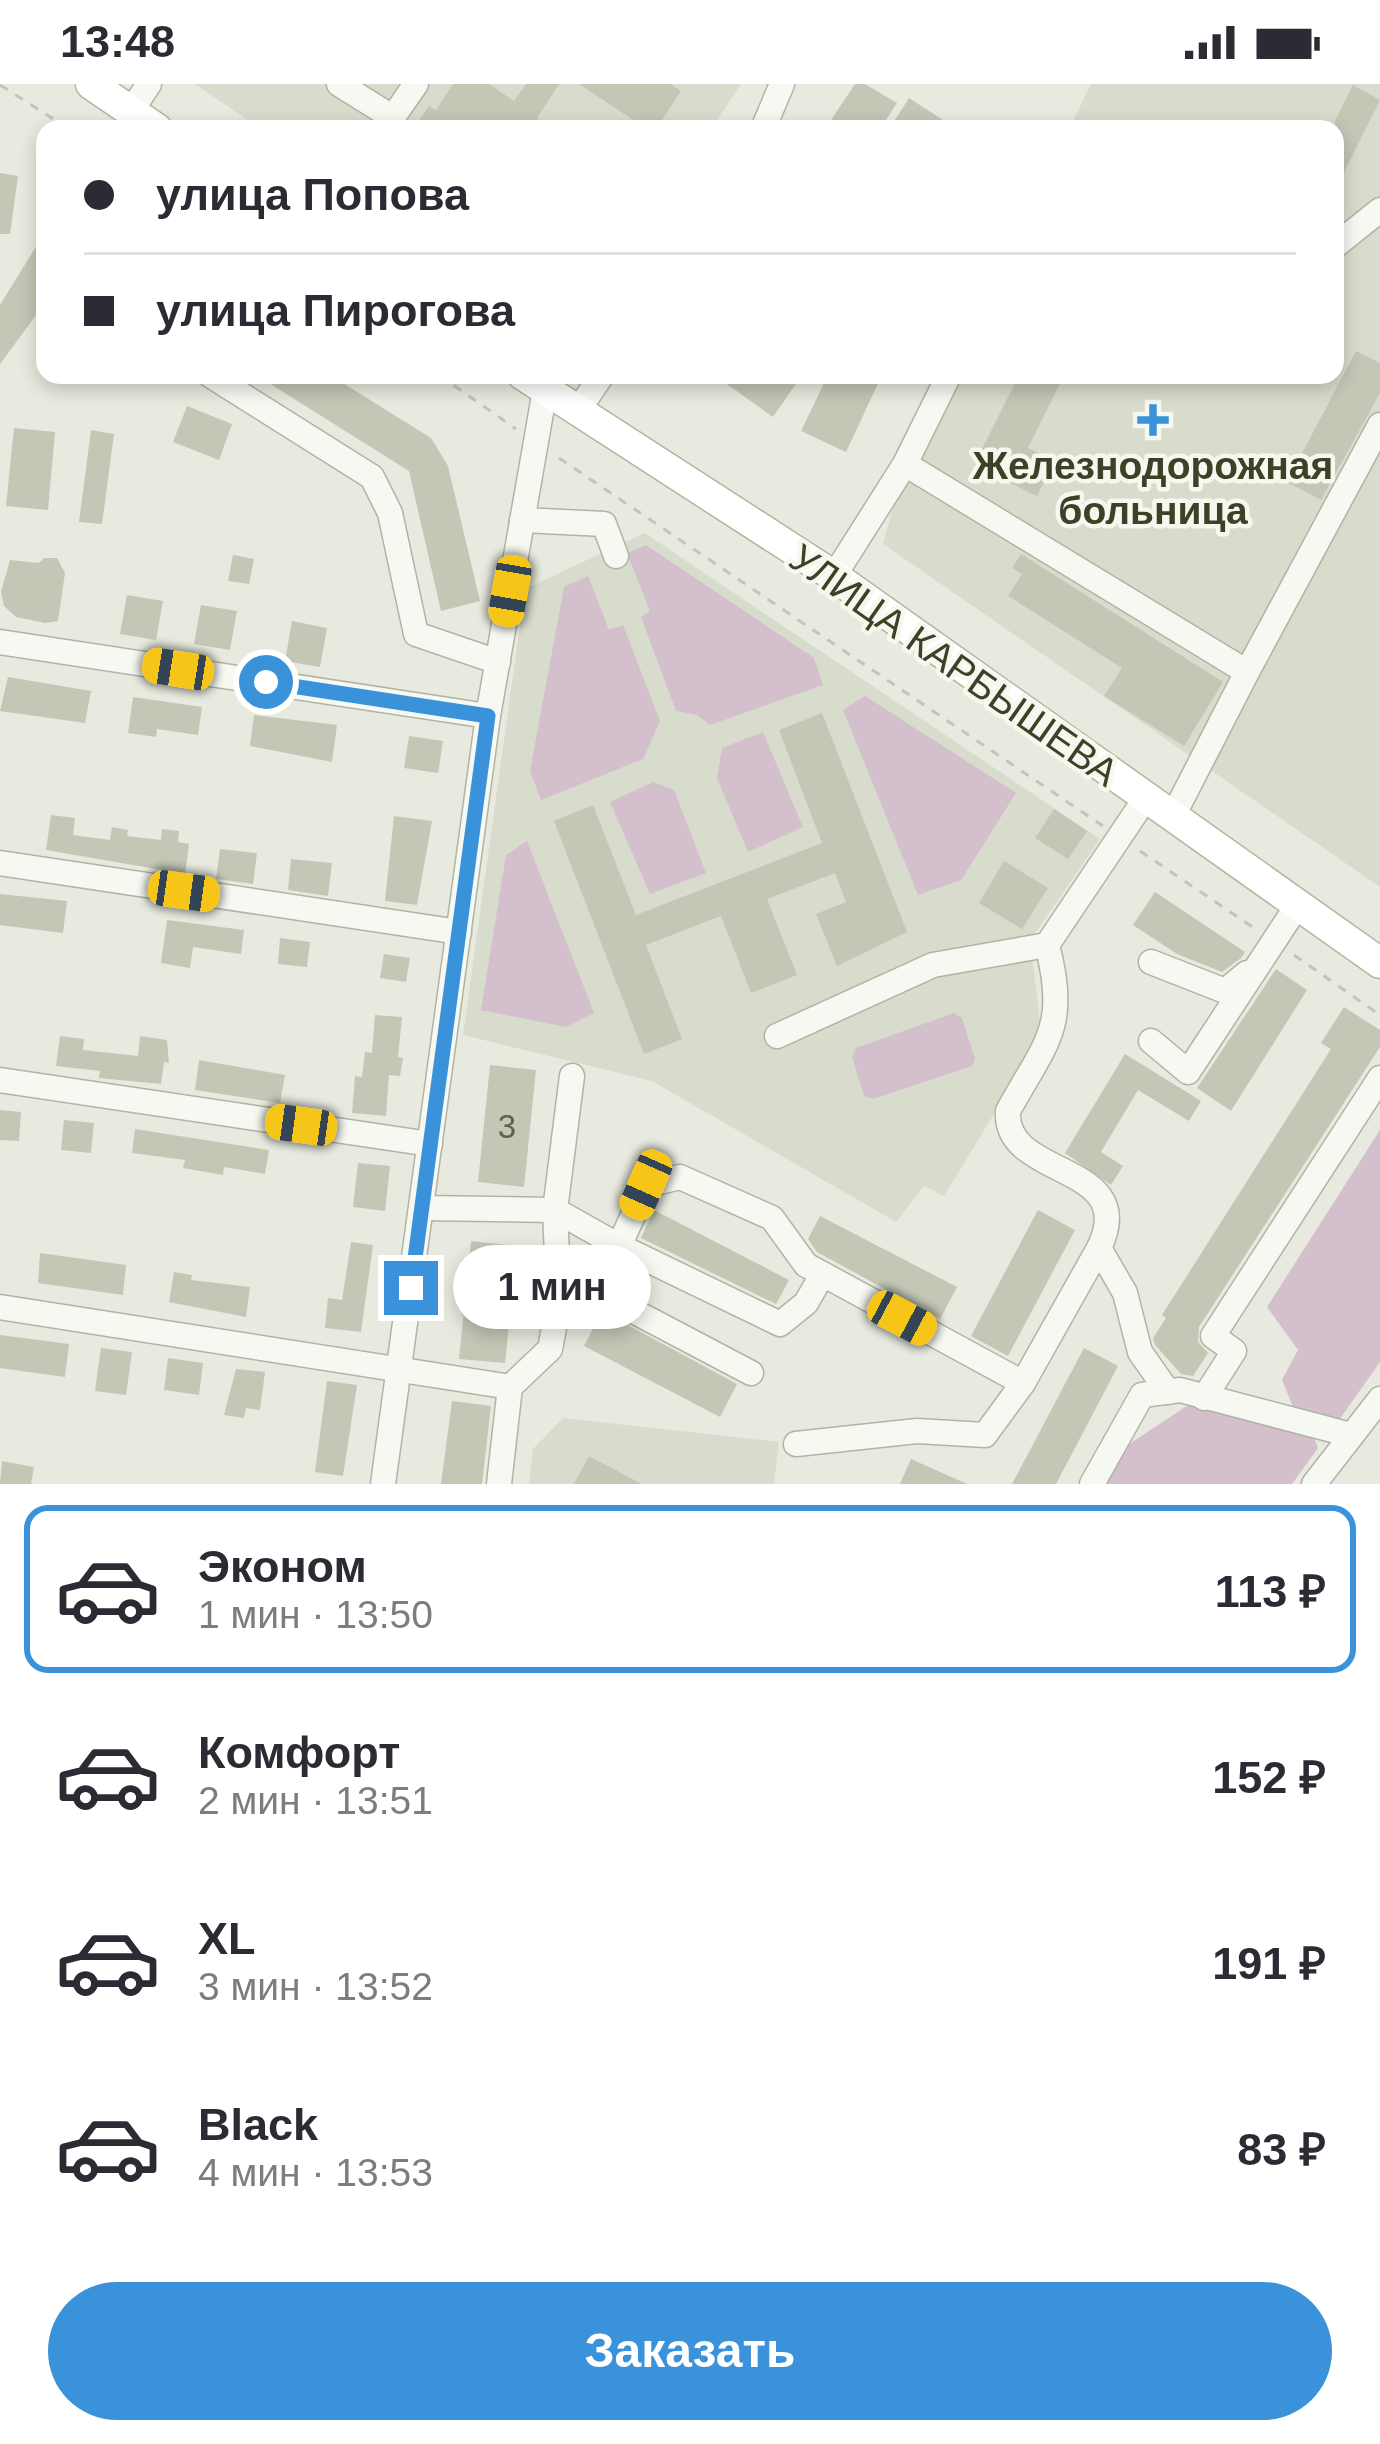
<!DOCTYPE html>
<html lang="ru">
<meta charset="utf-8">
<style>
body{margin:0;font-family:Helvetica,sans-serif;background:#f2f2f3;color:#2b2b33;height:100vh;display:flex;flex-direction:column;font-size:45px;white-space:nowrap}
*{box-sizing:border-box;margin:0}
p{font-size:39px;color:#7c7c81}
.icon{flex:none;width:66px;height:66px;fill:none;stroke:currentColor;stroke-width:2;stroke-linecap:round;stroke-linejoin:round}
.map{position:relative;height:1400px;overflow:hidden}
.details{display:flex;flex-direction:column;background:#fff;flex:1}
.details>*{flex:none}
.banner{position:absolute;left:36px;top:36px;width:1308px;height:264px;border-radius:24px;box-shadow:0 6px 18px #0003;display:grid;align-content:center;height:264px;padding:0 48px;background:#fff}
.end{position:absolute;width:54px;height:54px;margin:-27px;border:15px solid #3992da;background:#fff;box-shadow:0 0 0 6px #fff}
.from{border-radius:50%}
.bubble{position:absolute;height:84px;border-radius:42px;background:#fff;box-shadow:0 6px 18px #0003;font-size:39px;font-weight:700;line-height:84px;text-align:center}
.car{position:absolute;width:36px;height:72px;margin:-36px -18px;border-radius:15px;box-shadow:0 0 9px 3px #0007;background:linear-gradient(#f5c518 24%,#345 0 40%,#f5c518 0 76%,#345 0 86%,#f5c518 0)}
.banner b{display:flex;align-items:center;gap:42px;height:114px;font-size:45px}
.banner b+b{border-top:3px solid #e1e1e2}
.banner i{width:30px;height:30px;background:#2b2b33}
ul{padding:21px 0 0;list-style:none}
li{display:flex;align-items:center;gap:36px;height:168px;margin:0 24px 18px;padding:0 24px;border:6px solid transparent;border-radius:24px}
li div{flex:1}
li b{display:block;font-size:45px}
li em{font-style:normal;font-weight:700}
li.on{border-color:#3992da}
li>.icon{width:108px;height:108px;stroke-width:1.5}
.action{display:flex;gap:24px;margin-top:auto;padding:24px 48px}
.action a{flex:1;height:138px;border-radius:72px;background:#3992da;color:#fff;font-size:48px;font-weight:700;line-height:138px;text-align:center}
.status{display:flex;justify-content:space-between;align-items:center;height:84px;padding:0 60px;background:#fff;direction:ltr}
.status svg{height:33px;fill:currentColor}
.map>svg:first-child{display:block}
.built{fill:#d8dccd}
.green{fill:#d4bfcd}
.building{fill:#c3c7b6}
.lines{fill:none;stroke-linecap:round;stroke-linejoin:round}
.minor-casing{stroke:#b1b4a4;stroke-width:27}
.major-casing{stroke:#b2b69d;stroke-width:33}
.path{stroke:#c2c5b9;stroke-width:3;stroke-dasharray:9 9;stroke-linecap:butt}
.minor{stroke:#f6f8f2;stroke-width:24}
.major{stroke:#fff;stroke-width:30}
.route{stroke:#3992da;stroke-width:15}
.poi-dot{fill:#3992da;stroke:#f6f7ef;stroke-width:4.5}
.labels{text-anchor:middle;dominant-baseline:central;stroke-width:9;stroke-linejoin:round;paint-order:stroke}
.number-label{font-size:33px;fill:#5e634a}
.poi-label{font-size:39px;font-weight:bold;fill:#3c4226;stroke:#f6f7ef}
.street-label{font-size:39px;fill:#3c4226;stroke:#f6f7ef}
</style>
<div class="status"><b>13:48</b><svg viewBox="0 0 49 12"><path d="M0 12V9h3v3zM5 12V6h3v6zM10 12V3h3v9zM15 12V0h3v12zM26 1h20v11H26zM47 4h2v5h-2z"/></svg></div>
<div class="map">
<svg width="1380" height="1400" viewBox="0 0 1380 1400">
<rect width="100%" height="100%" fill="#e8eadf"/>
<g class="built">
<path d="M195,0H741L711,45H261Z"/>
<path d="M1091,0H1380V803L883,460L905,380L949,291H1335V45H1069Z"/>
<path d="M645,449L1100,755L1030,857L1042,951L944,1112L924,1102L896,1138L652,997L463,951L525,505Z"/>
<path d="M563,1334L779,1358L774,1400H529L533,1365Z"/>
</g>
<g class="green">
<path d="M646,461L814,574L823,601L710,641L697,631L676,627L641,533L650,527L627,469Z"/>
<path d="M588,492L609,546L623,541L660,637L643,675L541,716L530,687L564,503Z"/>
<path d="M865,612L1016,709L961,796L918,811L843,626Z"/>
<path d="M763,648L803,743L748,768L717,694L722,664Z"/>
<path d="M653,698L674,706L706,789L650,810L610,718Z"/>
<path d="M527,757L594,929L566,943L481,926L506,771Z"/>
<path d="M954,929L962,934L975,975L972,982L873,1015L864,1012L852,973L856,964Z"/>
<path d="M1380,1046V1278L1337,1339L1295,1328L1282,1296L1298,1266L1267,1223Z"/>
<path d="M1190,1320L1314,1354L1318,1364L1292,1400H1105L1126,1362Z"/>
</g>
<g class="building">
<path d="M453,0H489L514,17L526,0H559L537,34L553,45H413L429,22L436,26Z"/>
<path d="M579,0H670L681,7L656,45H647Z"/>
<path d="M855,0H865L897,19L880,45H825Z"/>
<path d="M1353,1L1380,16L1335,107V37Z"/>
<path d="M909,14L957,45H909L895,36Z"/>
<path d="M0,89L18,92L10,150H0Z"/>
<path d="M45,148V219L0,280V221Z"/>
<path d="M1356,267L1380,279V309L1321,416L1287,398Z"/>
<path d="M256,291H330L431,354L448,382L480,517L441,527L409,387Z"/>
<path d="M714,291H802L773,333Z"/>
<path d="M828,291H882L846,368L801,347Z"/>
<path d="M1019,291H1064L1028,364L1055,377L1037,412L974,381Z"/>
<path d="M187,322L232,340L219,376L173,358Z"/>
<path d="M14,344L55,348L48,426L6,422Z"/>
<path d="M91,346L114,350L102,440L79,438Z"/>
<path d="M1021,470L1223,598L1184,662L1104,612L1122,584L1008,512L1022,490L1012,484Z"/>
<path d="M233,471L254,475L249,500L228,497Z"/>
<path d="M44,474H57L65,489L58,537L45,539L16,533L4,522L1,508L10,476L39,479Z"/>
<path d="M127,511L163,517L156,556L120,550Z"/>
<path d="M201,521L237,527L230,566L194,560Z"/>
<path d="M292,537L327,544L320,583L285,577Z"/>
<path d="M8,593L91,607L85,639L0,627Z"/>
<path d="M133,613L202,623L198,651L157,645L156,653L128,649Z"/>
<path d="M822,629L907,848L837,882L816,830L846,818L835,789L767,815L797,891L751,909L721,832L646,861L682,955L644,970L554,737L593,721L636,831L822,759L779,646Z"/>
<path d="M254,631L337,641L332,678L250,662Z"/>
<path d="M409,652L443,657L438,689L404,684Z"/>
<path d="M1054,725L1087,747L1068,775L1035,754Z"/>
<path d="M51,731L75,734L73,751L110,756L112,743L128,746L127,752L161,756L162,745L179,747L178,758L189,760L185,790L46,766Z"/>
<path d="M394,732L432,737L417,821L385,817Z"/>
<path d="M220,765L257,769L253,800L216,795Z"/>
<path d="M291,775L332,779L328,812L288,806Z"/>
<path d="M1004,777L1048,804L1022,845L979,819Z"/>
<path d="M1155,808L1245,868L1241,874L1222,888L1177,870L1133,841Z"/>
<path d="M0,810L67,817L63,849L0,841Z"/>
<path d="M167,836L244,846L241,870L193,863L190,884L161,879Z"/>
<path d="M280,854L310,858L307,883L278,880Z"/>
<path d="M384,870L410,874L406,898L380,894Z"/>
<path d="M1276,885L1307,906L1231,1027L1197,1004Z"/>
<path d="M1344,923L1380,946V963L1199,1243L1198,1258L1208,1269L1193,1292L1181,1290L1155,1261L1153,1254L1166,1234L1162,1231L1331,965L1321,959Z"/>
<path d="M375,931L402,933L398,973L403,974L400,992L389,991L386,1032L352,1029L355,992L362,993L365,968L372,969Z"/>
<path d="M60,952L84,955L83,966L138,972L140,952L167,956L169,979L164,978L161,1000L99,994L100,987L56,982Z"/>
<path d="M1125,970L1201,1017L1189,1037L1138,1006L1101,1068L1123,1082L1111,1101L1065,1069Z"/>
<path d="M199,976L285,991L280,1019L195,1006Z"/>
<path d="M490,981L536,986L524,1103L478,1098Z"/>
<path d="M0,1026L21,1028L19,1057L0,1056Z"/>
<path d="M64,1036L94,1039L91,1069L61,1066Z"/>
<path d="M135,1045L269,1066L265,1090L224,1083L223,1091L183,1084L185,1076L132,1069Z"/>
<path d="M358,1079L390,1082L385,1127L353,1123Z"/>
<path d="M654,1126L789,1196L776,1220L641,1154Z"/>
<path d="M1038,1126L1075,1146L1008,1272L971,1252Z"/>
<path d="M820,1132L957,1203L940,1235L817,1168L808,1155Z"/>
<path d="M471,1157L517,1162L505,1279L459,1275Z"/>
<path d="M351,1158L373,1161L361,1248L325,1244L328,1214L342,1216Z"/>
<path d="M40,1169L126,1181L123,1211L38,1199Z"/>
<path d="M174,1188L192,1191L191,1196L250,1203L246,1233L169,1218Z"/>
<path d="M602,1227L737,1300L720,1333L584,1262Z"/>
<path d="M0,1251L69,1260L65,1293L0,1284Z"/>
<path d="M101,1264L132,1268L126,1311L95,1307Z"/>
<path d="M1084,1264L1118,1282L1056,1400H1012Z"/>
<path d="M168,1274L203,1279L199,1311L164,1306Z"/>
<path d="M236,1285L265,1288L260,1326L246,1324L244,1334L224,1331Z"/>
<path d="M327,1297L357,1301L343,1392L315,1388Z"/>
<path d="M452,1317L491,1322L482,1400H441Z"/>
<path d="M589,1372L642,1400H574Z"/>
<path d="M911,1375L967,1400H900Z"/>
<path d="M2,1377L34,1383L31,1400H0Z"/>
</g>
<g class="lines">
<g class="minor-casing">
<g id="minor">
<path d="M339,0L392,33"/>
<path d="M131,27L149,0"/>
<path d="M386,43L416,0"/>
<path d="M763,45L782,0"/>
<path d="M1335,162L1380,126"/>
<path d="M210,291L372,393L390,429L416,550L498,578"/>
<path d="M577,328L602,291"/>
<path d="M905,380L949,291"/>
<path d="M522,436L604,440L616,472"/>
<path d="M834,492L905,380L1247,588L1380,341"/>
<path d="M0,558L488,632"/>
<path d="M1172,734L1247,588"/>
<path d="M0,779L459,848"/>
<path d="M1047,861C1069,943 1046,958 1008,1027C1003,1096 1141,1077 1099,1164"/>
<path d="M1151,878L1225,907L1247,889"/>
<path d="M777,952L933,881L1047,861L1145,715"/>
<path d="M1151,957L1188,988L1297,822"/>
<path d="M0,996L430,1060"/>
<path d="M422,1124L555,1126L619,1162L609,1203L622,1221L751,1289"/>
<path d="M822,1191L806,1219L780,1240L619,1162L647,1101L680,1093L772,1134L806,1181L1023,1299"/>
<path d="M0,1223L510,1303"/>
<path d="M1204,1314L1234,1267L1213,1252L1380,994"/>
<path d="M796,1360L917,1347L985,1351L1023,1299L1099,1164L1125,1209L1140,1268L1168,1308"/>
<path d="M383,1400L488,632L545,306"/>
<path d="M499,1400L510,1303L550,1265L559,1217L555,1126L572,992"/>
<path d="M1092,1400L1142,1311L1180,1306L1351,1351"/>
<path d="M1314,1400L1380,1315"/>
</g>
</g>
<g class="major-casing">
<g id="major">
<path d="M91,0L157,45"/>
<path d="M523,291L834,492L1380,879"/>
</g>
</g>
<g class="path">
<path d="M0,1L69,45"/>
<path d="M439,291L516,345"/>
<path d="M559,374L1103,742"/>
<path d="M1140,767L1257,846"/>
<path d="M1294,871L1380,931"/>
</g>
<use href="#minor" class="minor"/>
<use href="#major" class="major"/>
</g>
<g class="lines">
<path class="route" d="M266,598L488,632L411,1204"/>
</g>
<path class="poi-dot" d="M1147 318h12v12h12v12h-12v12h-12v-12h-12v-12h12z"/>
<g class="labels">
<g class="number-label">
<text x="507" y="1042">3</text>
</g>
<g class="poi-label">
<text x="1153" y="381">Железнодорожная<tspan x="1153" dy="45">больница</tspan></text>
</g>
<g class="street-label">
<text transform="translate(954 581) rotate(35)">УЛИЦА КАРБЫШЕВА</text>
</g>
</g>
</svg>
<i class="end from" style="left:266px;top:598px"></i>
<i class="end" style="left:411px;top:1204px"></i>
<div class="bubble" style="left:453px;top:1161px;width:198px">1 мин</div>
<i class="car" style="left:510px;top:507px;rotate:190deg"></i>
<i class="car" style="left:178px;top:585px;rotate:279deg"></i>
<i class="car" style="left:184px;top:807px;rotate:98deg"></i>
<i class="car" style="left:301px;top:1041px;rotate:278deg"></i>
<i class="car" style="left:646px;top:1101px;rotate:204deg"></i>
<i class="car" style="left:902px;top:1234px;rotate:118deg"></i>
<div class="banner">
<b><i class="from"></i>улица Попова</b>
<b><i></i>улица Пирогова</b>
</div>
</div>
<section class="details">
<ul>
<li class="on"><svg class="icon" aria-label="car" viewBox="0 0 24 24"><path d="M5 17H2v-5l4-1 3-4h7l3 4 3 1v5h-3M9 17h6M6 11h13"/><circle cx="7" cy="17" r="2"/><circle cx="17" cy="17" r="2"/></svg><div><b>Эконом</b><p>1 мин · 13:50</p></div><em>113 ₽</em></li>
<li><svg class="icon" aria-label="car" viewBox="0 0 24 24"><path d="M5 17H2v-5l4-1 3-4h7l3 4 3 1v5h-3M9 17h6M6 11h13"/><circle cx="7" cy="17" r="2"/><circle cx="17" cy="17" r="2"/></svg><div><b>Комфорт</b><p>2 мин · 13:51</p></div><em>152 ₽</em></li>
<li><svg class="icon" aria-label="car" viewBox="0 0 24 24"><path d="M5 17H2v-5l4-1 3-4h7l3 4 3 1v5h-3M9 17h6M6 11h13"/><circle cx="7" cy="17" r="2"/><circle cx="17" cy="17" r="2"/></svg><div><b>XL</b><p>3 мин · 13:52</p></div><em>191 ₽</em></li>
<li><svg class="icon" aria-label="car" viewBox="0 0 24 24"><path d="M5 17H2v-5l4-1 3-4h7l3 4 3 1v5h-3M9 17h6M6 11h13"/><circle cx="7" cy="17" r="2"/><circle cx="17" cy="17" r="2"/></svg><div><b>Black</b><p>4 мин · 13:53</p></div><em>83 ₽</em></li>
</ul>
<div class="action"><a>Заказать</a></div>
</section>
